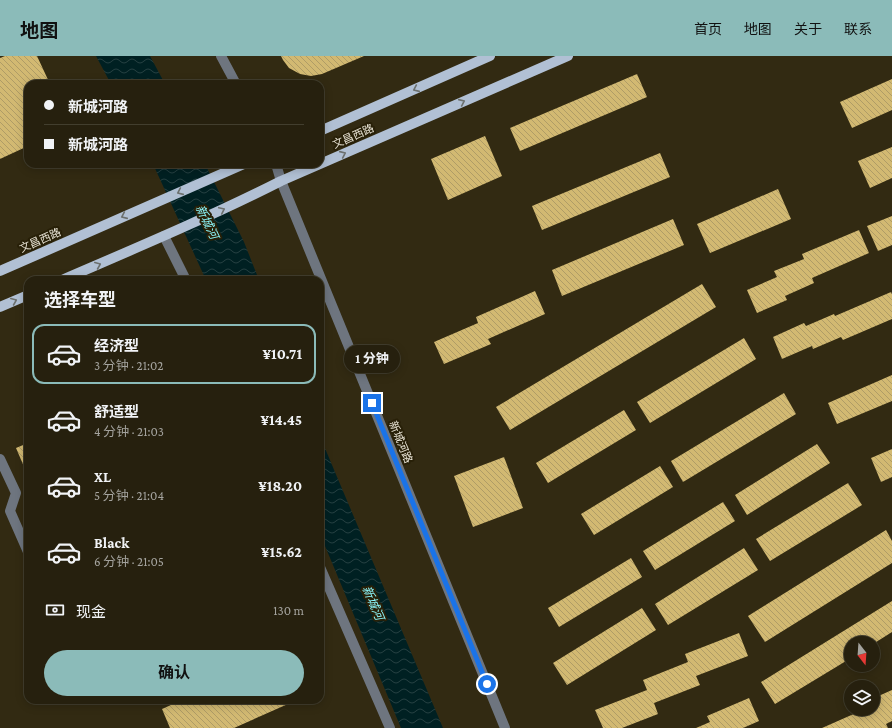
<!DOCTYPE html>
<html lang="zh">
<meta charset="utf-8">
<style>
body{margin:0;font-family:"Crimson Pro","Noto Sans SC",serif;background:#2e2817;color:#f1f3f6;height:100vh;display:flex;flex-direction:column;font-size:15px;white-space:nowrap}
*{box-sizing:border-box;margin:0}
p{font-size:13px;color:#a4a39e}
.icon{flex:none;width:22px;height:22px;fill:none;stroke:currentColor;stroke-width:2;stroke-linecap:round;stroke-linejoin:round}
.map{position:relative;flex:1;overflow:hidden}
.details{position:absolute;left:24px;top:220px;width:300px;height:428px;display:flex;flex-direction:column;background:#26200e;border-radius:12px;box-shadow:0 2px 10px #0003,0 0 0 1px #423e2e}
.details>*{flex:none}
.banner{position:absolute;left:24px;top:24px;width:300px;height:88px;border-radius:12px;box-shadow:0 2px 10px #0003,0 0 0 1px #423e2e;display:grid;align-content:center;height:88px;padding:0 20px;background:#26200e}
.needle{width:26px;rotate:163deg}
.tools{position:absolute;left:844px;top:580px;display:grid;gap:8px}
.tools a{display:grid;place-items:center;width:36px;height:36px;border-radius:50%;background:#26200e;box-shadow:0 2px 10px #0003,0 0 0 1px #423e2e;font-size:20px}
.end{position:absolute;width:18px;height:18px;margin:-9px;border:5px solid #1a73e8;background:#fff;box-shadow:0 0 0 2px #fff}
.from{border-radius:50%}
.bubble{position:absolute;height:28px;border-radius:14px;background:#26200e;box-shadow:0 2px 10px #0003,0 0 0 1px #423e2e;font-size:13px;font-weight:700;line-height:28px;text-align:center}
.banner b{display:flex;align-items:center;gap:14px;height:38px;font-size:15px}
.banner b+b{border-top:1px solid #423e2e}
.banner i{width:10px;height:10px;background:#f1f3f6}
ul{padding:0;list-style:none}
li{display:flex;align-items:center;gap:12px;height:60px;margin:0 8px 6px;padding:0 12px;border:2px solid transparent;border-radius:12px}
li div{flex:1}
li b{display:block;font-size:15px}
li em{font-style:normal;font-weight:700}
li.selected{border-color:#8bbbb9}
li>.icon{width:36px;height:36px;stroke-width:1.5}
h2{padding:0 20px;font-size:18px;line-height:48px}
.pay{display:flex;align-items:center;gap:10px;height:44px;padding:0 20px;font-size:15px}
.pay p{margin-inline-start:auto}
.action{display:flex;gap:8px;margin-top:auto;padding:8px 20px}
.action a{flex:1;height:46px;border-radius:24px;background:#8bbbb9;color:#111;font-size:16px;font-weight:700;line-height:46px;text-align:center}
header{display:flex;align-items:center;gap:24px;box-sizing:border-box;height:56px;padding:0 20px;background:#8bbbb9;color:#111}
header strong{font-size:19px}
nav{display:flex;gap:22px;margin-inline-start:auto;font-size:14px}
.map>svg:first-child{display:block}
.water{fill:url(#water-waves)}
.building{fill:url(#building-back-hatch)}
.lines{fill:none;stroke-linecap:round;stroke-linejoin:round}
.minor{stroke:#6e757f;stroke-width:10}
.major{stroke:#b1c0d4;stroke-width:10}
.oneway{stroke:#6c706e}
.route{stroke:#1a73e8;stroke-width:5}
.labels{text-anchor:middle;dominant-baseline:central;stroke-width:4;stroke-linejoin:round;paint-order:stroke}
.street-label{font-size:11px;fill:#e9e4d6;stroke:#282008}
.water-label{font-size:12px;font-style:italic;fill:#8cf8fd;stroke:#282008}
</style>
<header>
<strong>地图</strong>
<nav><a>首页</a><a>地图</a><a>关于</a><a>联系</a></nav>
</header>
<div class="map">
<svg width="892" height="672" viewBox="0 0 892 672">
<defs>
<pattern id="water-waves" width="16" height="10" patternUnits="userSpaceOnUse"><rect width="16" height="10" fill="#002022"/><path d="M0 5q4-4 8 0t8 0" fill="none" stroke="#254041"/></pattern>
<pattern id="building-back-hatch" width="6" height="6" patternUnits="userSpaceOnUse"><rect width="6" height="6" fill="#d2b972"/><path d="M-1 5l2 2M0 0l6 6M5-1l2 2" fill="none" stroke="#af9c66"/></pattern>
</defs>
<rect width="100%" height="100%" fill="#322a12"/>
<g class="water">
<path d="M96,0H150L165,28H111Z"/>
<path d="M153,108H205L244,186L259,224H206Z"/>
<path d="M320,379L324,390L443,672H401L320,478Z"/>
</g>
<g class="building">
<path d="M5,0H37L50,28H28V90L0,103V2Z"/>
<path d="M281,0H364L322,18L311,20L300,18L289,12L283,4Z"/>
<path d="M637,18L647,41L520,95L510,72Z"/>
<path d="M892,23V54L852,72L840,46Z"/>
<path d="M485,80L502,120L448,144L431,103Z"/>
<path d="M892,91V122L870,132L858,105Z"/>
<path d="M660,97L670,121L542,174L532,150Z"/>
<path d="M778,133L791,163L710,197L697,168Z"/>
<path d="M892,160V189L878,195L867,170Z"/>
<path d="M673,163L684,189L562,240L552,214Z"/>
<path d="M859,174L869,197L812,222L814,227L785,240L787,244L757,257L747,234L777,221L774,215L804,203L802,198Z"/>
<path d="M702,228L716,251L510,374L496,351Z"/>
<path d="M535,235L545,258L488,283L491,288L444,308L434,286L478,267L476,261Z"/>
<path d="M891,236L892,238V263L843,284L841,281L813,293L812,290L782,303L773,281L804,267L806,270L834,258L835,260Z"/>
<path d="M744,282L756,303L650,367L637,346Z"/>
<path d="M892,319V345L837,368L828,347Z"/>
<path d="M784,337L796,358L683,426L671,405Z"/>
<path d="M624,354L636,374L548,427L536,407Z"/>
<path d="M28,387V420L16,392Z"/>
<path d="M817,388L830,407L747,459L735,439Z"/>
<path d="M892,393V421L881,426L871,402Z"/>
<path d="M504,401L523,452L473,471L454,420Z"/>
<path d="M660,410L673,431L594,479L581,458Z"/>
<path d="M848,427L862,449L770,505L756,483Z"/>
<path d="M723,446L735,465L655,514L643,495Z"/>
<path d="M886,474L892,485V507L765,586L748,560Z"/>
<path d="M744,492L758,514L668,569L655,548Z"/>
<path d="M631,502L642,521L559,571L548,552Z"/>
<path d="M892,545V576L873,588V587H851V602L775,648L761,626Z"/>
<path d="M642,552L656,574L567,629L553,607Z"/>
<path d="M739,577L748,600L696,620L700,629L654,647L658,658L622,672H603L595,654L647,634L643,624L688,606L685,598Z"/>
<path d="M892,634V665L886,668L888,672H822L865,653H873V650L877,648L874,642Z"/>
<path d="M749,642L759,665L743,672H696L710,666L707,660Z"/>
<path d="M182,644H297L234,672H170L162,653Z"/>
</g>
<g class="lines">
<g class="minor">
<path d="M221,0L236,28"/>
<path d="M276,108L281,125L505,672"/>
<path d="M164,180L186,224"/>
<path d="M0,403L16,437L10,455L28,496"/>
<path d="M320,511L390,672"/>
</g>
<g class="major">
<path d="M320,75L490,0"/>
<path d="M0,215L244,108"/>
<path d="M62,224C136,192 210,161 281,125L568,0"/>
<path d="M0,251L28,239"/>
</g>
</g>
<defs><path id="oneway-chevron" d="M-2-3.5L2.5 0L-2 3.5" fill="none" stroke-width="1.6" stroke-linecap="round" stroke-linejoin="round"/></defs>
<g class="oneway">
<use href="#oneway-chevron" transform="translate(416 33) rotate(156)"/>
<use href="#oneway-chevron" transform="translate(462 46) rotate(-24)"/>
<use href="#oneway-chevron" transform="translate(343 98) rotate(-24)"/>
<use href="#oneway-chevron" transform="translate(180 136) rotate(156)"/>
<use href="#oneway-chevron" transform="translate(222 154) rotate(-25)"/>
<use href="#oneway-chevron" transform="translate(124 160) rotate(156)"/>
<use href="#oneway-chevron" transform="translate(98 209) rotate(-23)"/>
<use href="#oneway-chevron" transform="translate(14 245) rotate(-23)"/>
</g>
<g class="lines">
<path class="route" d="M372,347L487,628"/>
</g>
<g class="labels">
<g class="street-label">
<text transform="translate(353 80) rotate(-24)">文昌西路</text>
<text transform="translate(40 184) rotate(-24)">文昌西路</text>
<text transform="translate(401 386) rotate(68)">新城河路</text>
</g>
<g class="water-label">
<text transform="translate(207 166) rotate(64)">新城河</text>
<text transform="translate(373 547) rotate(67)">新城河</text>
</g>
</g>
</svg>
<div class="tools">
<a><svg class="needle" viewBox="-14 -14 28 28"><path d="M0-13l5 13h-10z" fill="#e53935"/><path d="M0 13l5-13h-10z" fill="#a4a39e"/></svg></a>
<a><svg class="icon" aria-label="layers" viewBox="0 0 24 24"><path d="M12 4l9 5-9 5-9-5zM3 14l9 5 9-5"/></svg></a>
</div>
<i class="end from" style="left:487px;top:628px"></i>
<i class="end" style="left:372px;top:347px"></i>
<div class="bubble" style="left:344px;top:289px;width:56px">1 分钟</div>
<div class="banner">
<b><i class="from"></i>新城河路</b>
<b><i></i>新城河路</b>
</div>
<section class="details">
<h2>选择车型</h2>
<ul>
<li class="selected"><svg class="icon" aria-label="car" viewBox="0 0 24 24"><path d="M5 17H2v-5l4-1 3-4h7l3 4 3 1v5h-3M9 17h6M6 11h13"/><circle cx="7" cy="17" r="2"/><circle cx="17" cy="17" r="2"/></svg><div><b>经济型</b><p>3 分钟 · 21:02</p></div><em>¥10.71</em></li>
<li><svg class="icon" aria-label="car" viewBox="0 0 24 24"><path d="M5 17H2v-5l4-1 3-4h7l3 4 3 1v5h-3M9 17h6M6 11h13"/><circle cx="7" cy="17" r="2"/><circle cx="17" cy="17" r="2"/></svg><div><b>舒适型</b><p>4 分钟 · 21:03</p></div><em>¥14.45</em></li>
<li><svg class="icon" aria-label="car" viewBox="0 0 24 24"><path d="M5 17H2v-5l4-1 3-4h7l3 4 3 1v5h-3M9 17h6M6 11h13"/><circle cx="7" cy="17" r="2"/><circle cx="17" cy="17" r="2"/></svg><div><b>XL</b><p>5 分钟 · 21:04</p></div><em>¥18.20</em></li>
<li><svg class="icon" aria-label="car" viewBox="0 0 24 24"><path d="M5 17H2v-5l4-1 3-4h7l3 4 3 1v5h-3M9 17h6M6 11h13"/><circle cx="7" cy="17" r="2"/><circle cx="17" cy="17" r="2"/></svg><div><b>Black</b><p>6 分钟 · 21:05</p></div><em>¥15.62</em></li>
</ul>
<div class="pay"><svg class="icon" aria-label="cash" viewBox="0 0 24 24"><path d="M3 7h18v10H3z"/><circle cx="12" cy="12" r="2"/></svg>现金<p>130 m</p></div>
<div class="action"><a>确认</a></div>
</section>
</div>
